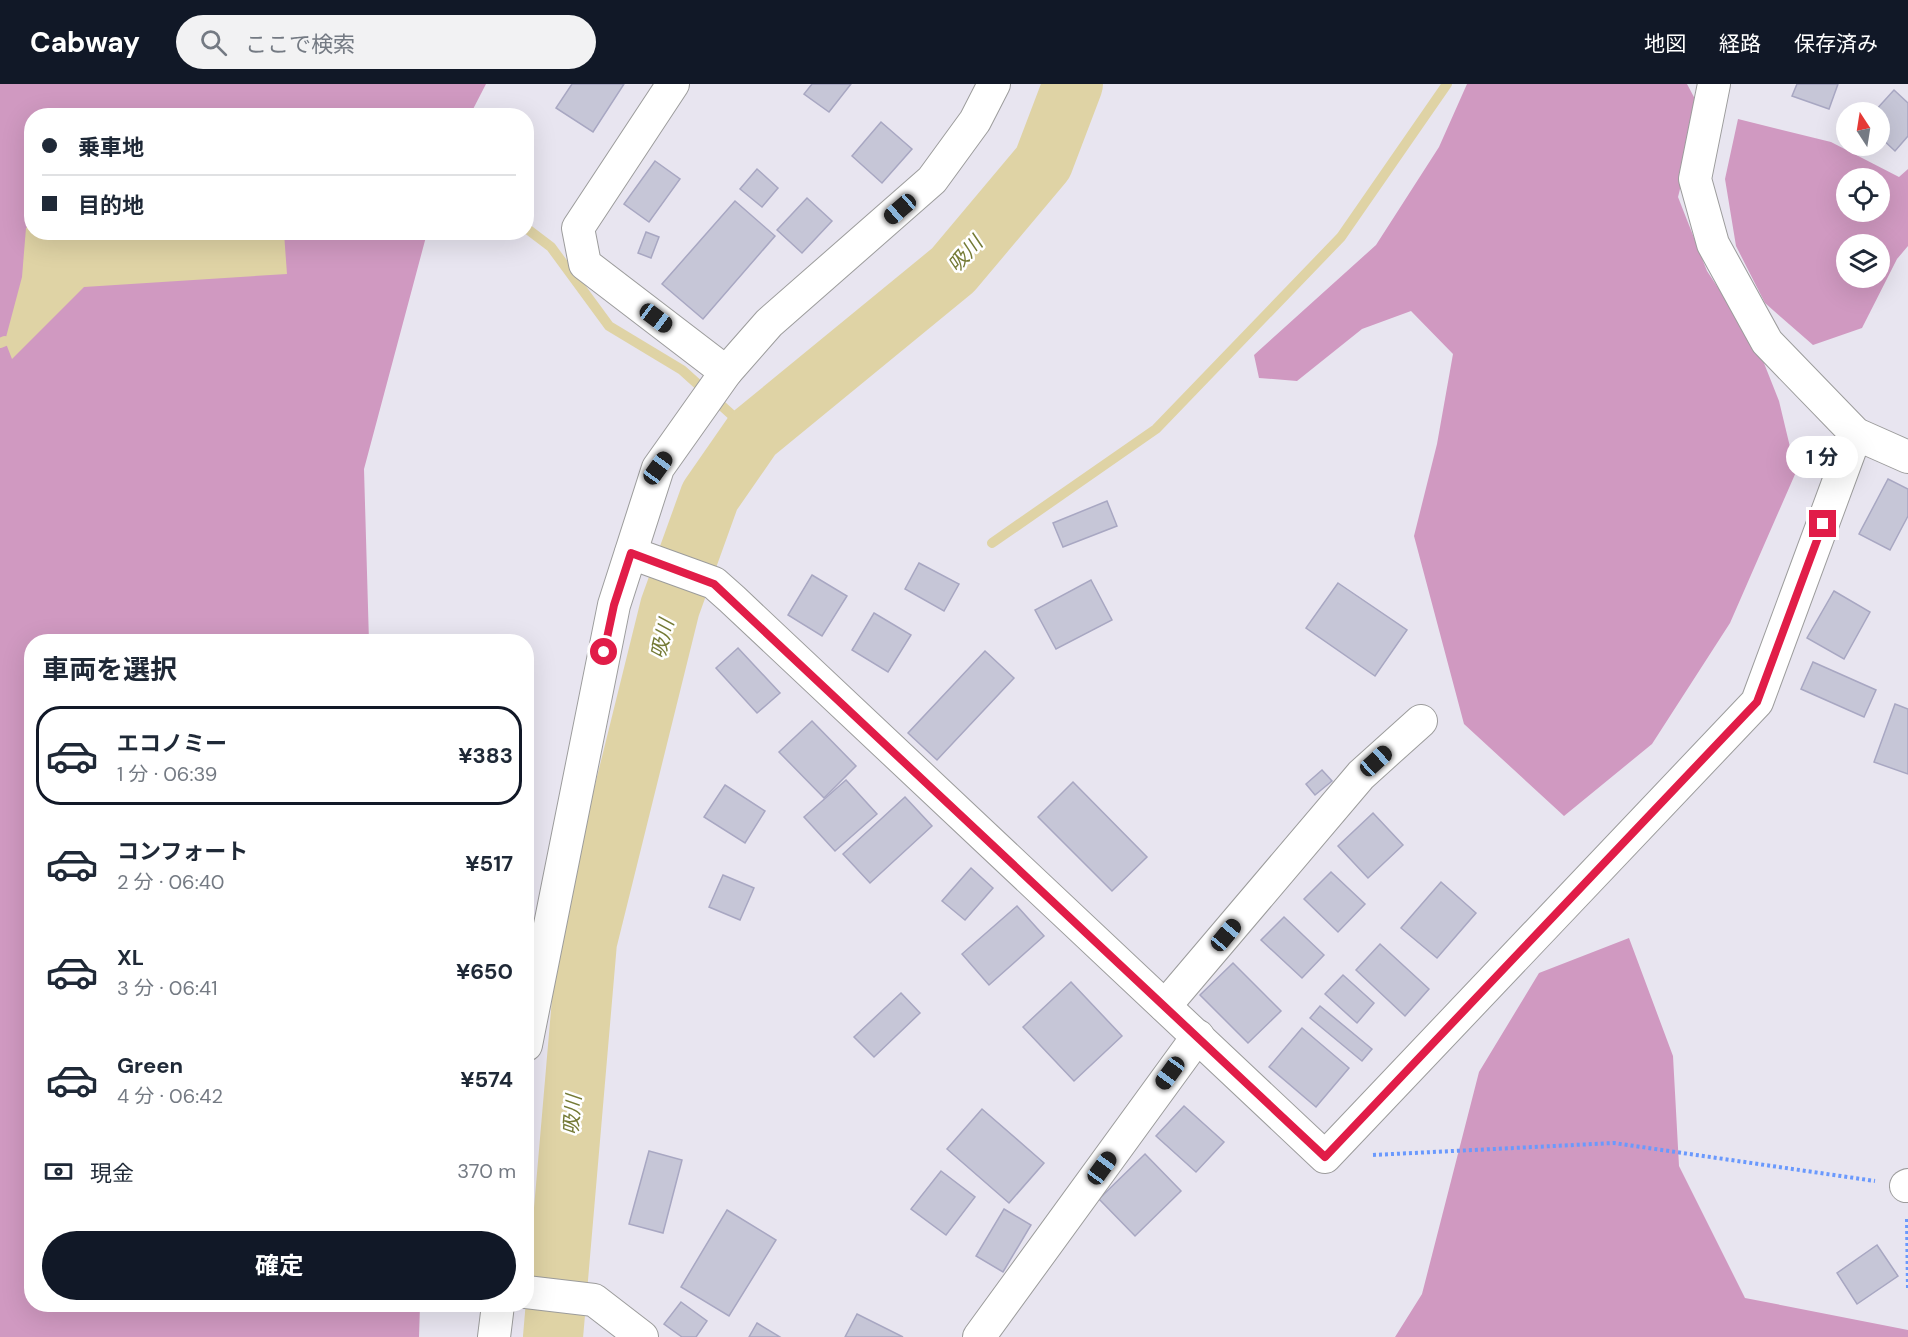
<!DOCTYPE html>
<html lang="ja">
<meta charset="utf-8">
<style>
body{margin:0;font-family:"DM Sans","Noto Sans JP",sans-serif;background:#f2f2f3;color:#1f2937;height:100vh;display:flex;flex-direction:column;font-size:22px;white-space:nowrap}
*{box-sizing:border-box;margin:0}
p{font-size:20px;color:#747a83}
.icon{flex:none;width:33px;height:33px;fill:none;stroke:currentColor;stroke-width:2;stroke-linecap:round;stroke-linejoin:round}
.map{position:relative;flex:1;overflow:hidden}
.details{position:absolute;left:24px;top:550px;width:510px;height:678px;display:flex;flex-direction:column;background:#fff;border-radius:24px;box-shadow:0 6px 24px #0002}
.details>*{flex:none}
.top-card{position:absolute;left:24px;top:24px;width:510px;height:132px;border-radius:24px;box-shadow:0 6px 24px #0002;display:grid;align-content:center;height:132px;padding:0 18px;background:#fff}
.needle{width:39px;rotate:348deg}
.fabs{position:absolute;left:1836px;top:18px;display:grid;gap:12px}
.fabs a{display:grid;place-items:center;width:54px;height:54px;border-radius:50%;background:#fff;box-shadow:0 6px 24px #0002;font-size:30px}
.end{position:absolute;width:27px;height:27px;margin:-14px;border:8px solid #e11d48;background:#fff;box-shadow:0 0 0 3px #fff}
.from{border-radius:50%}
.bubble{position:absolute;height:42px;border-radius:21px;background:#fff;box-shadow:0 6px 24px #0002;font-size:20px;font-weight:700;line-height:42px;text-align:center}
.car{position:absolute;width:18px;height:36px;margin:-18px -9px;border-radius:8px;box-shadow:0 0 4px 2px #0007;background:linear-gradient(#222 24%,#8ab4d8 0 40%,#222 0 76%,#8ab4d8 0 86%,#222 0)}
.top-card b{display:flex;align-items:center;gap:21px;height:57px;font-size:22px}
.top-card b+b{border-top:2px solid #e0e1e3}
.top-card i{width:15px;height:15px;background:#1f2937}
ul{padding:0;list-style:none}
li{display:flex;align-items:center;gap:18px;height:99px;margin:0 12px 9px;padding:0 6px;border:3px solid transparent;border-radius:24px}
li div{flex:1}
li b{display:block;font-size:22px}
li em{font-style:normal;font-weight:700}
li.current{border-color:#111827}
li>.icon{width:54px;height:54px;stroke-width:1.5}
h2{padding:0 18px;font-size:27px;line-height:72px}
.pay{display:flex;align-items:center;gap:15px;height:66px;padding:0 18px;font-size:22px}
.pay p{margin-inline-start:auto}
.cta{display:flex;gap:12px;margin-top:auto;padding:12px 18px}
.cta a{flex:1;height:69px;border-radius:36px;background:#111827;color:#fff;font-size:24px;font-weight:700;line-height:69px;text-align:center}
header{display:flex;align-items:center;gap:36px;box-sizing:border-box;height:84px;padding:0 30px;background:#111827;color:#fff}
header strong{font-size:28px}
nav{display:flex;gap:33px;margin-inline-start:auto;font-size:21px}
.search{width:420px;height:54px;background:#f2f2f3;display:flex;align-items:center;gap:15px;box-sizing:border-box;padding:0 21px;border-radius:33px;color:#747a83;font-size:22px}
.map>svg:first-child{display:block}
.forest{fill:#d099c1;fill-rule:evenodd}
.water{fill:#dfd3a5}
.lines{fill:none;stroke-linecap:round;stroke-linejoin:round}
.stream{stroke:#dfd3a5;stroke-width:10}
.river{stroke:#dfd3a5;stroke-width:60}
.building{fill:#c6c6d7;stroke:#a8a7c2;stroke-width:1.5}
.street-casing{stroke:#9c9c9c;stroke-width:34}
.path{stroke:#6a99fd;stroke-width:4;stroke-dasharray:3 3;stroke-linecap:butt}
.street{stroke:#fff;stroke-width:32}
.route{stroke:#e11d48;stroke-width:8}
.labels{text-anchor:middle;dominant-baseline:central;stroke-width:5;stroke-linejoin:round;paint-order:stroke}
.water-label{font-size:20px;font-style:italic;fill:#747a35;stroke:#fff}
</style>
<header>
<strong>Cabway</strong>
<div class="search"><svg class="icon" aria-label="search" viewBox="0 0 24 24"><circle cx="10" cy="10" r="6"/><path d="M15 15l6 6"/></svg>ここで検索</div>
<nav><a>地図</a><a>経路</a><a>保存済み</a></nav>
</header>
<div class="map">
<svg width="1908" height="1253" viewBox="0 0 1908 1253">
<rect width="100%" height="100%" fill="#e8e5f0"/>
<g class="forest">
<path d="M0,0H486L470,31L32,32V148L427,149L364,385L369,558H32V1221H420L419,1253H0Z"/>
<path d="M1467,0H1687L1695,15L1684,89L1678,113L1707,187L1758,264L1779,317L1796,388L1730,539L1652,660L1564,732L1464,640L1414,452L1437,360L1453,270L1411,227L1362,245L1297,297L1259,294L1254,271L1376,161L1439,63Z"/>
<path d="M1738,35L1831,58L1899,93L1908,85V162L1897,175L1862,244L1813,261L1765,219L1736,162L1725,95ZM1880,94V128H1846V94ZM1846,160H1880V194H1846Z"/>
<path d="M1629,854L1673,972L1679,1082L1745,1214L1908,1246V1253H1395L1422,1210L1479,988L1539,889Z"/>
</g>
<path class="water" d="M31,140L32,148L284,149L287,190L84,203L12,275L5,257L22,193L26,144Z"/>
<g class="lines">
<g class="stream">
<path d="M526,144L551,163L609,242L682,286L753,350"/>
<path d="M0,259L5,257"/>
<path d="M992,459L1156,345L1341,153L1447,0"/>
</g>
<path class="river" d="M553,1253L587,858L670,523L710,412L753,350L953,186L1043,79L1073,0"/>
</g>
<g class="building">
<path d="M572,0H624L593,48L556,24Z"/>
<path d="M812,0H851L829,28L804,10Z"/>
<path d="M1797,0H1838L1829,25L1792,12Z"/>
<path d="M1894,6L1908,19V52L1895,67L1880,53V28H1874Z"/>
<path d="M881,38L912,65L882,99L852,72Z"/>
<path d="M655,77L680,95L649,138L624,120Z"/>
<path d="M757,85L778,104L762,123L740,105Z"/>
<path d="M807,114L832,137L802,169L777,146Z"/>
<path d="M735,117L775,152L703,235L662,200Z"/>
<path d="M646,148L659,153L651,174L638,169Z"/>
<path d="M1888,395L1908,405V432L1890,466L1859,450Z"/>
<path d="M1107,417L1117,442L1063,463L1053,439Z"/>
<path d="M919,479L959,500L944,527L905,505Z"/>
<path d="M812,491L847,512L822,552L788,531Z"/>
<path d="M1091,496L1112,536L1056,565L1035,526Z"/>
<path d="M1338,499L1407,546L1375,592L1306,544Z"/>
<path d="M1834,507L1870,528L1844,575L1807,554Z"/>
<path d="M874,529L911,551L888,588L852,566Z"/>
<path d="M738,564L780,609L757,629L716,584Z"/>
<path d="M985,567L1014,594L937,676L908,649Z"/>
<path d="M1813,578L1876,606L1864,633L1801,605Z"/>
<path d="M1895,620L1908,625V690L1874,678Z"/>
<path d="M812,637L856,682L824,714L779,668Z"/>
<path d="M1322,686L1332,697L1315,711L1306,700Z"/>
<path d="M846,696L877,730L835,767L804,733Z"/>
<path d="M1073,698L1147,773L1112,807L1038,733Z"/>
<path d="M725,701L765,727L745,759L704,733Z"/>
<path d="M905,713L932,742L870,799L843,770Z"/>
<path d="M1373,729L1403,761L1368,794L1338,762Z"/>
<path d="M971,784L993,804L965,836L942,817Z"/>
<path d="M1331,788L1365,820L1338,848L1304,815Z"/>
<path d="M723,791L754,804L740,836L709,823Z"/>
<path d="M1441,798L1476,829L1437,874L1401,844Z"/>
<path d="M1017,822L1044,852L989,901L962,870Z"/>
<path d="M1284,833L1324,871L1302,894L1261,856Z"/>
<path d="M1380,860L1429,905L1405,932L1356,886Z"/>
<path d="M1233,879L1281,927L1248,959L1200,911Z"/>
<path d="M1343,891L1374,919L1357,939L1325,910Z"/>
<path d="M1071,898L1122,952L1074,997L1023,943Z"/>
<path d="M901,909L920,929L874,973L854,953Z"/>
<path d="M1320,922L1372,965L1362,977L1310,934Z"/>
<path d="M1302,944L1349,984L1316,1023L1269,983Z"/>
<path d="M1184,1022L1224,1058L1196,1088L1156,1052Z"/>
<path d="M982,1025L1044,1079L1009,1119L947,1065Z"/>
<path d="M649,1067L682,1076L663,1149L629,1140Z"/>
<path d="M1145,1070L1181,1107L1135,1152L1099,1115Z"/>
<path d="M941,1087L975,1113L946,1151L911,1125Z"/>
<path d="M1004,1125L1031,1141L1003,1188L976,1172Z"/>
<path d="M727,1126L776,1156L729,1232L681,1203Z"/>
<path d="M1877,1161L1898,1192L1857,1220L1837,1189Z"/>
<path d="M681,1218L707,1237L696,1253H682L664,1240Z"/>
<path d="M857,1230L903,1253H845Z"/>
<path d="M757,1239L780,1253H749Z"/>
</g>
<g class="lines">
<g class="street-casing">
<g id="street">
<path d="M673,0L578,144L585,180L726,288"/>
<path d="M1714,0L1695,95L1713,160L1767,258L1856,350L1908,373"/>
<path d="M631,469L714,499L732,515L1325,1073L1757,618L1856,350"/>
<path d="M1165,922L1361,691L1421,637"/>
<path d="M526,961L614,521L658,384L726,288L769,239L932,96L975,37L994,0"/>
<path d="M1906,1102L1908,1101"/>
<path d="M526,1208L594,1216L642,1253"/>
<path d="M494,1253L498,1221"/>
<path d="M979,1253L1198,952"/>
</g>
</g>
<g class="path">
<path d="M1373,1071L1614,1059L1875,1097"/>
<path d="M1907,1135L1908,1206"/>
</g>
<use href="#street" class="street"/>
</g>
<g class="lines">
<path class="route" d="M604,568L614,521L631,469L714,500L1325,1073L1757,618L1823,440"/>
</g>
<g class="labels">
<g class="water-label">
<text transform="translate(965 170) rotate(-48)">吸川</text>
<text transform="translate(662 555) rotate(-76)">吸川</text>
<text transform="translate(572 1031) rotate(-85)">吸川</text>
</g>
</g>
</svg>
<div class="fabs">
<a><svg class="needle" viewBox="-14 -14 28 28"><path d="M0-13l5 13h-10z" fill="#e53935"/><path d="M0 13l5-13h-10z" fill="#747a83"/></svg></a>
<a><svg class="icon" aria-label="locate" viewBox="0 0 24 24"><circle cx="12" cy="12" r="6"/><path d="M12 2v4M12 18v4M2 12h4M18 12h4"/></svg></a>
<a><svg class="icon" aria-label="layers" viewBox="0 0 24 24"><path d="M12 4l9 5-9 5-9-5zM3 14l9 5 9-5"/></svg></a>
</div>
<i class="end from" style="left:604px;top:568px"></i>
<i class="end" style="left:1823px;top:440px"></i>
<div class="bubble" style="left:1786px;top:352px;width:72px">1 分</div>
<i class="car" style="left:900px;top:125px;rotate:229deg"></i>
<i class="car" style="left:656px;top:234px;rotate:127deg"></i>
<i class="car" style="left:658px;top:384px;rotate:36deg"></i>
<i class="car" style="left:1376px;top:677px;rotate:48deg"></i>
<i class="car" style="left:1226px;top:851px;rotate:40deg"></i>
<i class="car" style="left:1170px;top:989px;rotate:216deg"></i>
<i class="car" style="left:1102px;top:1084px;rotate:36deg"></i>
<div class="top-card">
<b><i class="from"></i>乗車地</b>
<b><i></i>目的地</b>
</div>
<section class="details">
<h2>車両を選択</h2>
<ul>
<li class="current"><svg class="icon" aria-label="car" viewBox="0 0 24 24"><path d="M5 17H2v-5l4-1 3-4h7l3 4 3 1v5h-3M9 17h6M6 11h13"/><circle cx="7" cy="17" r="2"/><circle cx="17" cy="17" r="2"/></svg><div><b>エコノミー</b><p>1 分 · 06:39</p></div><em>¥383</em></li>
<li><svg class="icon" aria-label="car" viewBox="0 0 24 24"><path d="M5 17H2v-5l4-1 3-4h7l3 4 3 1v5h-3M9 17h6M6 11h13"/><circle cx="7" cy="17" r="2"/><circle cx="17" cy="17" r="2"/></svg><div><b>コンフォート</b><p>2 分 · 06:40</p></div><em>¥517</em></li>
<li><svg class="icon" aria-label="car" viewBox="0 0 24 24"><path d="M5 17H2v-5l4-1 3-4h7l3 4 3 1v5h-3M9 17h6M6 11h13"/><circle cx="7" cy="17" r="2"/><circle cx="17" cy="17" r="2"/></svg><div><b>XL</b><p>3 分 · 06:41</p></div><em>¥650</em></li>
<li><svg class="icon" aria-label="car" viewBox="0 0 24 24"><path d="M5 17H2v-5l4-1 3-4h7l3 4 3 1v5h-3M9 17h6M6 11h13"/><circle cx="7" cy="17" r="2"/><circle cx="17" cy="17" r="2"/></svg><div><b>Green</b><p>4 分 · 06:42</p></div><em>¥574</em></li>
</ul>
<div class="pay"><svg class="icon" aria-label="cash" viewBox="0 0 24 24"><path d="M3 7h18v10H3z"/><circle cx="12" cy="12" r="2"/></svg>現金<p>370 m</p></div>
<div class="cta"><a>確定</a></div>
</section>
</div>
